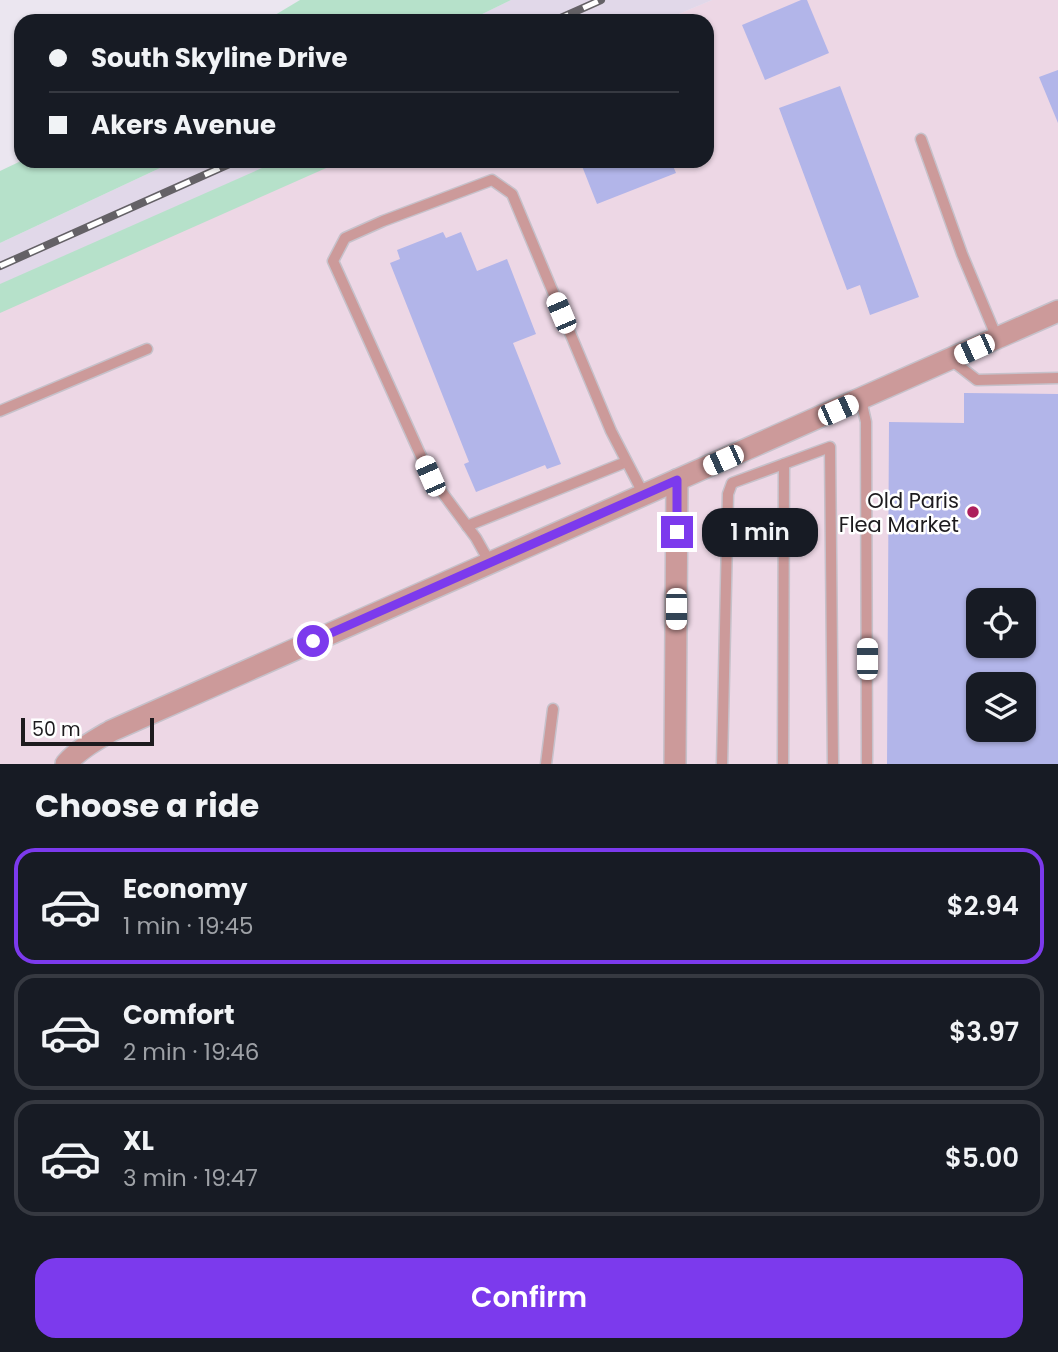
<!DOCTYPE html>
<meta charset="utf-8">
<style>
body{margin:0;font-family:Poppins,sans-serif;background:#242831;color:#f1f3f6;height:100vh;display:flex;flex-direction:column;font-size:26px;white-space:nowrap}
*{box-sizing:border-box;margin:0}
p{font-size:23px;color:#9ea1a6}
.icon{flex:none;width:38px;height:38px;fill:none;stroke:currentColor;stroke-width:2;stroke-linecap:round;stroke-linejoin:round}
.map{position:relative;height:764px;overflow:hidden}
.details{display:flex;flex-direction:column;background:#171b24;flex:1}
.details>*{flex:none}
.hud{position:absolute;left:14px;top:14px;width:700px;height:154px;border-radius:21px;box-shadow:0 2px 5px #0004;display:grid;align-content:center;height:154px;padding:0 35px;background:#171b24}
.controls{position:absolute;left:966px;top:588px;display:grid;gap:14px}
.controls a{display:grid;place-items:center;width:70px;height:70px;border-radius:14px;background:#171b24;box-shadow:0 2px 5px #0004;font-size:35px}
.scale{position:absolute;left:21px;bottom:18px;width:133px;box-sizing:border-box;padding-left:7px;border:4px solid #1d1b1e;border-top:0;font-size:19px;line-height:24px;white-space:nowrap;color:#1d1b1e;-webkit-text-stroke:5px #fff;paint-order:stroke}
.end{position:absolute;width:32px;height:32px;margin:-16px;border:9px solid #7c3aed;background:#fff;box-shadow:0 0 0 4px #fff}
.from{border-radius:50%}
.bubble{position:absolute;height:49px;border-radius:21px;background:#171b24;box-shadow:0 2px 5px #0004;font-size:23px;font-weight:600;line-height:49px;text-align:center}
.car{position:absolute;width:21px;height:42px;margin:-21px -10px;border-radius:9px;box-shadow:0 0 5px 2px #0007;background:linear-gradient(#fff 24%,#345 0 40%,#fff 0 76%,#345 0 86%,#fff 0)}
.hud b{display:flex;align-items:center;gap:24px;height:66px;font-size:26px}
.hud b+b{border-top:2px solid #363941}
.hud i{width:18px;height:18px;background:#f1f3f6}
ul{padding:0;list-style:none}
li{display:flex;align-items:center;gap:21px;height:116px;margin:0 14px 10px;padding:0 21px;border:4px solid #363941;border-radius:21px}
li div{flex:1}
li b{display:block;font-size:26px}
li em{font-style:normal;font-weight:600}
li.current{border-color:#7c3aed}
li>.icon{width:63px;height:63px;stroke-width:1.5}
h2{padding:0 35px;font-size:32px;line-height:84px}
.button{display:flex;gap:14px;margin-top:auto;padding:14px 35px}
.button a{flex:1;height:80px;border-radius:21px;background:#7c3aed;color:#fff;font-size:28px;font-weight:600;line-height:80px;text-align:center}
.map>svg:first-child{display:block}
.industrial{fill:#edd7e5;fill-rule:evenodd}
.built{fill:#e1d8e9}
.green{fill:#b6e1ca}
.building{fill:#b2b5e9;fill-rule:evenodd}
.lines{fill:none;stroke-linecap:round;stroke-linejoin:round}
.lane-casing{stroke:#c6c1ca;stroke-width:13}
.street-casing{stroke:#c6c1ca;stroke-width:24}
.lane{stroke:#cc9a9a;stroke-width:10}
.street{stroke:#cc9a9a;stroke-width:21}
.rail-casing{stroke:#646166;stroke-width:8}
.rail{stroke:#fff;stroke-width:5;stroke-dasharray:16;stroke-linecap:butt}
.route{stroke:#7c3aed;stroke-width:9}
.poi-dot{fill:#ac1f5c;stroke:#fff;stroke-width:2.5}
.labels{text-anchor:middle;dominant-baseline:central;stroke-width:5;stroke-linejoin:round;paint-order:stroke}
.poi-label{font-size:21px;fill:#1d1b1e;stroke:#fff;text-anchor:end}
</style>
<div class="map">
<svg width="1058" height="764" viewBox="0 0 1058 764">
<rect width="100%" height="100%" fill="#ebe6f0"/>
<path class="industrial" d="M712,0H1058V764H0V311L335,161H707V21H662ZM978,600H1024V646H978ZM978,684H1024V730H978Z"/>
<g class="built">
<path d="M511,0H712L662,21H468Z"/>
<path d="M175,161H325L0,295V243Z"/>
</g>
<g class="green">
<path d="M300,0H511L468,21H265Z"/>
<path d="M21,161H175L0,243V171Z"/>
<path d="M278,161H342L0,313V284Z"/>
</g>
<g class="building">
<path d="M801,0H807L829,53L765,80L742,25Z"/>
<path d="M1058,70V123L1039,77Z"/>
<path d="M840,86L919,297L870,315L860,285L847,290L779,108Z"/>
<path d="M580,161H671L676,173L597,204Z"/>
<path d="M443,232L446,238L461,232L477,271L507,259L536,334L513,343L561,464L547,469L545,465L476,492L464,464L469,462L390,263L400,259L397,250Z"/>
<path d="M964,393L1058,394V764H887L889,422L964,423ZM978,600H1024V646H978ZM978,684H1024V730H978Z"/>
</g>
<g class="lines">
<g class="lane-casing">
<g id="lane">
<path d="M921,139L962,254L997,338"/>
<path d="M950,359L977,380L1058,378"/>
<path d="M861,400L866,422L867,764"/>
<path d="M0,411L147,349"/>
<path d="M467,526L626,462"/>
<path d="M490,563L476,538L430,476L333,261L345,238L383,221L492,180L512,194L611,431L644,495"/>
<path d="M546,764L553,709"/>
<path d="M722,764L728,494L732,483L830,447L833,764"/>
<path d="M783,764L784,464"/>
</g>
</g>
<g class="street-casing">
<g id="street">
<path d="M66,764C79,749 94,741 111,731L1058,311"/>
<path d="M675,764L677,480"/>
</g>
</g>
<use href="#lane" class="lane"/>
<use href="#street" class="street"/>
<g class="rail-casing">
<g id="rail">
<path d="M554,21L601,0"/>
<path d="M0,266L236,161"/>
</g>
</g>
<use href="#rail" class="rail"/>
</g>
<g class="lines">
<path class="route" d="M313,641L677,480V532"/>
</g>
<circle class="poi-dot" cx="973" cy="512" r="7"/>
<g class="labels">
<g class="poi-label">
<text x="959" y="500">Old Paris<tspan x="959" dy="24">Flea Market</tspan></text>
</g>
</g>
</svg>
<div class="controls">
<a><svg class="icon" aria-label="locate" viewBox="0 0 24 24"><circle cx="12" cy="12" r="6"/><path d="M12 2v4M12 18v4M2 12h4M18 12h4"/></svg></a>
<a><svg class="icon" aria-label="layers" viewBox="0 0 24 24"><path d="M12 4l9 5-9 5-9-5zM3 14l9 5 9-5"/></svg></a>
</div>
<div class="scale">50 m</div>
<i class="end from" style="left:313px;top:641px"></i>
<i class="end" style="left:677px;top:532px"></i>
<div class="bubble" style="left:702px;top:508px;width:116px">1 min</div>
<i class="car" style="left:561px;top:313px;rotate:337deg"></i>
<i class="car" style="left:974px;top:349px;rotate:246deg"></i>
<i class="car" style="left:838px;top:410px;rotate:66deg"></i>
<i class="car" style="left:723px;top:460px;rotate:246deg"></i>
<i class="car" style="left:430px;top:476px;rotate:336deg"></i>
<i class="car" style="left:676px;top:609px;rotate:180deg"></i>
<i class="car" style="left:867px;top:659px;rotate:0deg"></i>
<div class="hud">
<b><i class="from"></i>South Skyline Drive</b>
<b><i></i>Akers Avenue</b>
</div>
</div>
<section class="details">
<h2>Choose a ride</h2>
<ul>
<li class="current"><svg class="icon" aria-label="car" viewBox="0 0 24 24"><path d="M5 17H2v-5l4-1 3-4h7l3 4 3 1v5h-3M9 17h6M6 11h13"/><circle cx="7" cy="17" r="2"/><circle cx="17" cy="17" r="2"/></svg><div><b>Economy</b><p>1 min · 19:45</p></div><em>$2.94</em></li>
<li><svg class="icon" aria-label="car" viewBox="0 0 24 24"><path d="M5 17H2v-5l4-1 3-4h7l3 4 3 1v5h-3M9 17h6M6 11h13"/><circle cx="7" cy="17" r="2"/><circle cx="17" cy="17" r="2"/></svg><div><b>Comfort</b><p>2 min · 19:46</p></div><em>$3.97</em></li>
<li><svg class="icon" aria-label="car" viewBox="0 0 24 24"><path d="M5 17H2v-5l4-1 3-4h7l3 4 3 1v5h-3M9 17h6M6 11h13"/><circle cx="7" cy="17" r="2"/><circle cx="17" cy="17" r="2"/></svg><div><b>XL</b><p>3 min · 19:47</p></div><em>$5.00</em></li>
</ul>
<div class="button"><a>Confirm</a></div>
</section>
